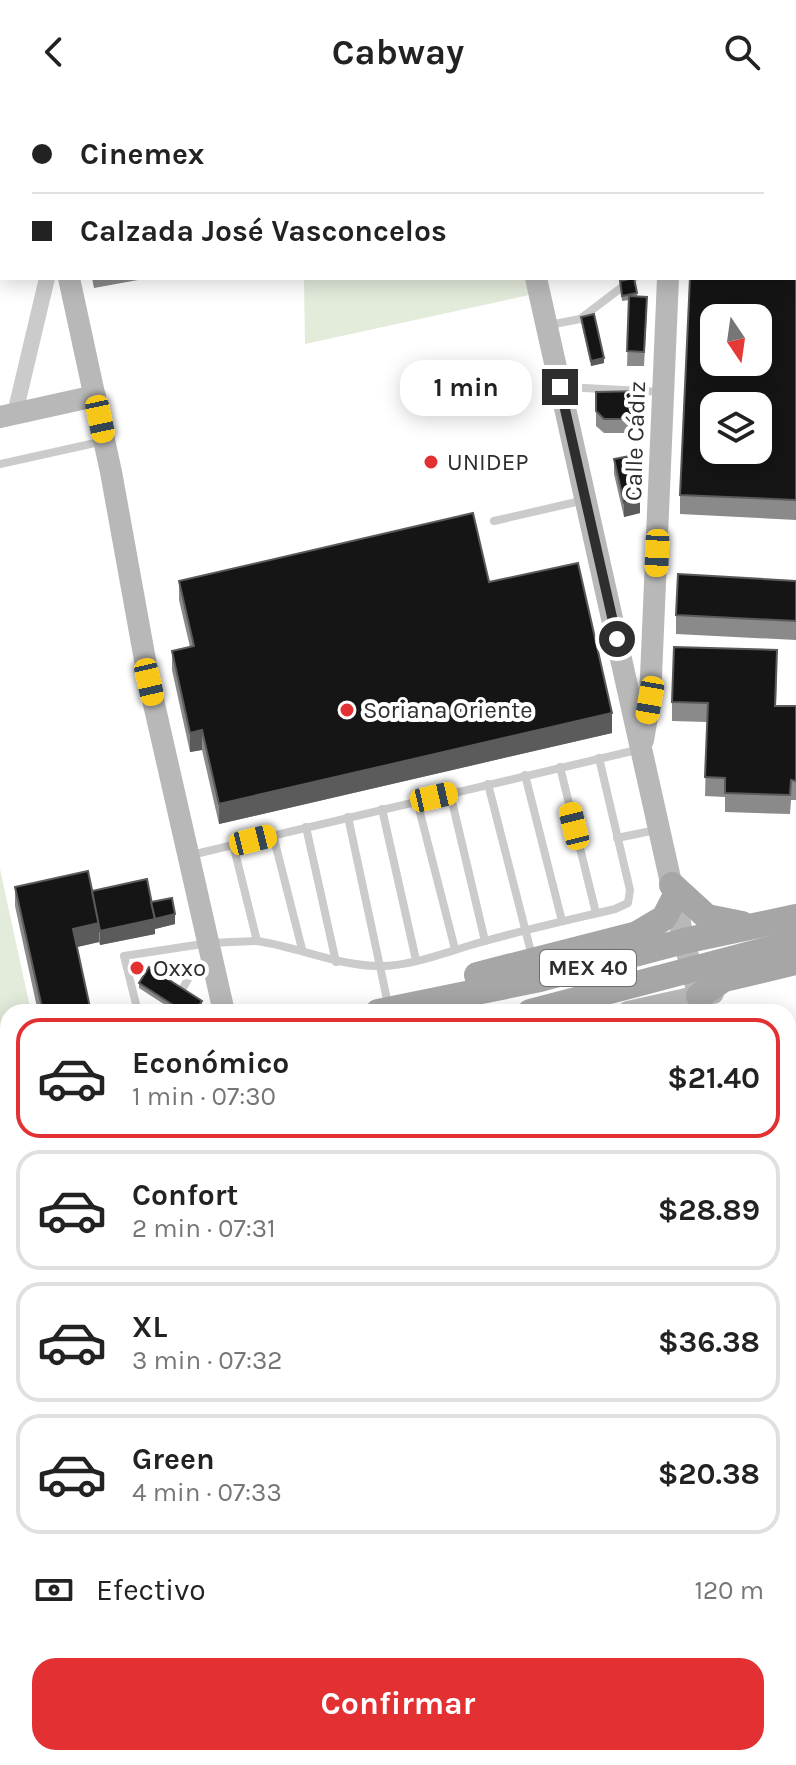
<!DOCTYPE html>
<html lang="es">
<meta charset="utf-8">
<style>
body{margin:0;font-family:Karla,sans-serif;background:#f2f2f2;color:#222;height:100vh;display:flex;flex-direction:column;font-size:30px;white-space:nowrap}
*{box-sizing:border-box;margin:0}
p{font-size:26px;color:#767676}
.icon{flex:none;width:44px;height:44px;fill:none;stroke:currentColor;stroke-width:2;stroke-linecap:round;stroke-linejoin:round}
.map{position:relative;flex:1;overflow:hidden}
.details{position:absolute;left:0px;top:900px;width:796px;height:762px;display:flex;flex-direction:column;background:#fff;border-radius:24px 24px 0 0;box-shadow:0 4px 20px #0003}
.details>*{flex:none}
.top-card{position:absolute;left:0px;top:0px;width:796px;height:176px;box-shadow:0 4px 20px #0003;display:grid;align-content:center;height:176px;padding:0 32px;background:#fff}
.needle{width:52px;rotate:167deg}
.controls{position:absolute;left:700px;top:200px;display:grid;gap:16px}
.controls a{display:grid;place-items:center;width:72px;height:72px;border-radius:16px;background:#fff;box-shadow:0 4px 20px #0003;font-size:40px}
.end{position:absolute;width:36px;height:36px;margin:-18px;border:10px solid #2e2e2e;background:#fff;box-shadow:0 0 0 4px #fff}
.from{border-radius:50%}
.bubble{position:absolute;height:56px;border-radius:24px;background:#fff;box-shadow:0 4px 20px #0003;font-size:26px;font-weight:700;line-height:56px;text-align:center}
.car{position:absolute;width:24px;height:48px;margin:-24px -12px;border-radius:10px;box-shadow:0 0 6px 2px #0007;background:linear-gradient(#f5c518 24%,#345 0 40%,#f5c518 0 76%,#345 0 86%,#f5c518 0)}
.top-card b{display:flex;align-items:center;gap:28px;height:76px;font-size:30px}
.top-card b+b{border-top:2px solid #e0e0e0}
.top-card i{width:20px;height:20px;background:#222}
ul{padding:14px 0 0;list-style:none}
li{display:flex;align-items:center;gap:24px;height:120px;margin:0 16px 12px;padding:0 16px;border:4px solid #e0e0e0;border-radius:24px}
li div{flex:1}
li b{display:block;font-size:30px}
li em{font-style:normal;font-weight:700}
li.current{border-color:#e33133}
li>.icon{width:72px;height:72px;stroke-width:1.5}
.pay{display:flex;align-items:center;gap:20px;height:88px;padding:0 32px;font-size:30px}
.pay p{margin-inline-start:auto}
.button{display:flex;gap:16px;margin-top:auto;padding:16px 32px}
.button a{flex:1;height:92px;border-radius:24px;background:#e33133;color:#fff;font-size:32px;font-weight:700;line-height:92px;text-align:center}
header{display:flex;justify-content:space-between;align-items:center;height:104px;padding:0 32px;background:#fff;font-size:36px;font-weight:700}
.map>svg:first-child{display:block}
.green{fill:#e3ebdb}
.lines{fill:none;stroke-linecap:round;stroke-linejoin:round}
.lane{stroke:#cbcbcb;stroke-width:8}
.street{stroke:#cbcbcb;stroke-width:16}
.secondary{stroke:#b8b8b8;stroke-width:22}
.primary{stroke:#a6a6a6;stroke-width:26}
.wall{fill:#8a8a8a}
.shaded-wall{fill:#5b5b5b}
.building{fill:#151515;stroke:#5b5b5b;stroke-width:2;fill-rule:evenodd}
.route{stroke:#2e2e2e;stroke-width:10}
.poi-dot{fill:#e33133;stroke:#fff;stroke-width:3}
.labels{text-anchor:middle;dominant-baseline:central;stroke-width:8;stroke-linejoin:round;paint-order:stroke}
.shield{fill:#fff;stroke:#6d6d6d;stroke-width:2}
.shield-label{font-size:22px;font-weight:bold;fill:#2e2e2e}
.street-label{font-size:24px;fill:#2e2e2e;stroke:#fff}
.poi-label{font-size:24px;fill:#2e2e2e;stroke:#fff;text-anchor:start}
</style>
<header><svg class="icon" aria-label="back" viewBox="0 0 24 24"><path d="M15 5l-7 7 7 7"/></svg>Cabway<svg class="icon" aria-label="search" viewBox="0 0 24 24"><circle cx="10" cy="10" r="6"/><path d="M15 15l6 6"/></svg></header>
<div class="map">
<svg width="796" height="1661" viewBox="0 0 796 1661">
<rect width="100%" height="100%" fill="#fff"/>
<g class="green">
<path d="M304,174H525L529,191L305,240Z"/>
<path d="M0,765L31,908H8V963L0,964Z"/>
</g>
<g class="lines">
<g class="lane">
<path d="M549,221L580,215L634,174"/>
<path d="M564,283L663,288"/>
<path d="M0,360L104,337"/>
<path d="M494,417L585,396"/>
<path d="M560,663L596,809"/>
<path d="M525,671L562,817"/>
<path d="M488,680L532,852"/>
<path d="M450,689L485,837"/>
<path d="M417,697L455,845"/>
<path d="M382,705L416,856"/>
<path d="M348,713L388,900"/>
<path d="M306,723L336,858"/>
<path d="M273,731L302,845"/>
<path d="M617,734L656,726"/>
<path d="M233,740L257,837C298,843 335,861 377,862C410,863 446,848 478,839C523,826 569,816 615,805L628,799L630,786L599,654"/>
<path d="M191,751L641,645"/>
<path d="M138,908L124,852L209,839L257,837"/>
<path d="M169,908L191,870L214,865"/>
<path d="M0,941L8,982"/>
</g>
<g class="street">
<path d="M0,40H2"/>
<path d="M794,87H796"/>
<path d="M0,150L2,151"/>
<path d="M15,309L47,174"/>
<path d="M788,943L796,941"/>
<path d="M788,1086L796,1085"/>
<path d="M0,1121L8,1119"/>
<path d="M0,1331L8,1366"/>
<path d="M0,1429L8,1427"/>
<path d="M336,1654L337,1661"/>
<path d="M731,1654L732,1661"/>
</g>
<g class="secondary">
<path d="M30,0V2"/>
<path d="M497,0L498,2"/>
<path d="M676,2V0"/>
<path d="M69,174L111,368L149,578L224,908"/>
<path d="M536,174L684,837L703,908"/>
<path d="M0,313L95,292"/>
<path d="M643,636L650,596L668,174"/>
<path d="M628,908L713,889"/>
<path d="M788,1276L796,1312"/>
<path d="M788,1416L796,1451"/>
</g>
<g class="primary">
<path d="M672,781L707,813L742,820"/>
<path d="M477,871L637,830L664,814L675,793"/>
<path d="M699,892L724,875L796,858"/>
<path d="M378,908L540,875L684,837L796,813"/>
<path d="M530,908L796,838"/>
<path d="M0,994L8,993"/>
<path d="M0,1037L8,1036"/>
<path d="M788,1482L796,1480"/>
<path d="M788,1506L796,1504"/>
<path d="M0,1660L29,1654"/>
<path d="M56,1661L76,1654"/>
<path d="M91,1661L123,1654"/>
</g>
</g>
<g class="wall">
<path d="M796,97V416L680,410V391Z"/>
<path d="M92,174H149L94,184Z"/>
<path d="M620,177L637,189V192L647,208L644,262H627L629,196L622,197Z"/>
<path d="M581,213L604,259L591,262L581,218Z"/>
<path d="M643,287V329H604L596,322V288Z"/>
<path d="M640,350V409L624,413L614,370V355Z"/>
<path d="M179,477L489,478L612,629L219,720L202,646L190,648L172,566V547L190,543L179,496Z"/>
<path d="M796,477V536L676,530V511Z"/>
<path d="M777,566L776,602H796V696H791L790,710L725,708V693L705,692L707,618L672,617V598Z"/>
<path d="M15,783L92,787L151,798L175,820L155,825V830L100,841L99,838L77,843L91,908H38L15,802Z"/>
<path d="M139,879L202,902L198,908H176L139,884Z"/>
<path d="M360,1654H409L410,1661H362Z"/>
</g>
<g class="shaded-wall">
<path d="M604,254V259L591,262V257Z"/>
<path d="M640,394V409L624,413V399Z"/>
<path d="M612,609V629L219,720V700Z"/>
<path d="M202,626V646L190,648V629Z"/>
<path d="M175,810V820L155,825V830L100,841V827Z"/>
<path d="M99,819V838L73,844V825Z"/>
<path d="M202,897V902L198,908H194Z"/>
</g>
<g class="building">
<path d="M794,97H796V396L680,391L690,174H794ZM714,214H758V258H714ZM714,302H758V346H714Z"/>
<path d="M634,174L637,189L622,192L620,177Z"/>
<path d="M629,192L647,193L644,248L627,247Z"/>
<path d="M594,210L604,254L591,257L581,213Z"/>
<path d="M643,287V315H604L596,307V288Z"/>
<path d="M640,350V394L624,399L614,355Z"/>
<path d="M473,409L489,478L578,459L612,609L219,700L202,626L190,629L172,547L194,542L179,477Z"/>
<path d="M678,470L796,477V517L676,511Z"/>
<path d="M674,543L777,546L775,602H796V677L791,676L790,691L725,689V674L705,673L708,599L672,598Z"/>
<path d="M88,767L99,819L73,825L91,908H43L15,783Z"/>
<path d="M147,775L155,815L100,827L92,787Z"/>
<path d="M172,794L175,810L155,815L151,798Z"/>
<path d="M149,863L202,897L194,908H184L139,879Z"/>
<path d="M365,1654H409L410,1661H366Z"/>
<path d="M484,1654H512L513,1661H467L482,1658Z"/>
</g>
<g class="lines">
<path class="route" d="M560,283L617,535"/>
</g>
<g class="poi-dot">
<circle cx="431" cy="358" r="8"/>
<circle cx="347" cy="606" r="8"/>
<circle cx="137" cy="864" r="8"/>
</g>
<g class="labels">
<rect class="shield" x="540" y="846" width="96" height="36" rx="6"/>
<g class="shield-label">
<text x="588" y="864">MEX 40</text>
</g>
<g class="street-label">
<text transform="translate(635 337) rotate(-88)">Calle Cádiz</text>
</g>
<g class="poi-label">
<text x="447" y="358">UNIDEP</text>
<text x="363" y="606">Soriana Oriente</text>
<text x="153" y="864">Oxxo</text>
</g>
</g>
</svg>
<div class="controls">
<a><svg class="needle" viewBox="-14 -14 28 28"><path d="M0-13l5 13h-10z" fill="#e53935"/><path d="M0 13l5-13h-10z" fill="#767676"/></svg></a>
<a><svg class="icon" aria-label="layers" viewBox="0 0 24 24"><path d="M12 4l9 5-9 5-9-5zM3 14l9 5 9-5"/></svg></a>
</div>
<i class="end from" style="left:617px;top:535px"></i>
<i class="end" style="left:560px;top:283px"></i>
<div class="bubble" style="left:400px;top:256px;width:132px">1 min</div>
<i class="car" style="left:100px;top:315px;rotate:168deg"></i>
<i class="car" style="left:657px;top:449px;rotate:182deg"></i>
<i class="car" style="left:149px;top:578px;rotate:167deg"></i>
<i class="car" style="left:650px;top:596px;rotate:190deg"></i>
<i class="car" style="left:434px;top:693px;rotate:77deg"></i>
<i class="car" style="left:574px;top:722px;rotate:346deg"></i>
<i class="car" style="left:253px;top:736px;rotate:76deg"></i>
<div class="top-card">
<b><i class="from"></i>Cinemex</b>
<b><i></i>Calzada José Vasconcelos</b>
</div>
<section class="details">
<ul>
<li class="current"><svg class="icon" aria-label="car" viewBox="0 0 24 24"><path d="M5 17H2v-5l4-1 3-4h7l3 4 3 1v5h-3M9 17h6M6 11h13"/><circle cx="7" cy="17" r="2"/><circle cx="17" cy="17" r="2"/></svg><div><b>Económico</b><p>1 min · 07:30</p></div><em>$21.40</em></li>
<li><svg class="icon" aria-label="car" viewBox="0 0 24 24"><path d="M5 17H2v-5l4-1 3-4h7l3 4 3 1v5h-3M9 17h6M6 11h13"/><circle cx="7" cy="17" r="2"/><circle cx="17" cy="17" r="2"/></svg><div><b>Confort</b><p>2 min · 07:31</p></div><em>$28.89</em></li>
<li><svg class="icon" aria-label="car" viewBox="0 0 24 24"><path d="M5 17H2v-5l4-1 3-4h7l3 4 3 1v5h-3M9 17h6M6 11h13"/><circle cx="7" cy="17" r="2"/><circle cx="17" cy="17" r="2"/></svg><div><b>XL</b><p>3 min · 07:32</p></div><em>$36.38</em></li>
<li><svg class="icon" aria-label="car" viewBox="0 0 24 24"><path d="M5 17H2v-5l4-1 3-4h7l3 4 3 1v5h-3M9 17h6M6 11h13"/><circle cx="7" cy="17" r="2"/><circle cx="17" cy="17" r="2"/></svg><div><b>Green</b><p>4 min · 07:33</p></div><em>$20.38</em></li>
</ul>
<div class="pay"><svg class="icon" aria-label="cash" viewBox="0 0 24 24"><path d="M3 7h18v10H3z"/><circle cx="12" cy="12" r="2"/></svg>Efectivo<p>120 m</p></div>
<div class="button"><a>Confirmar</a></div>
</section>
</div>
